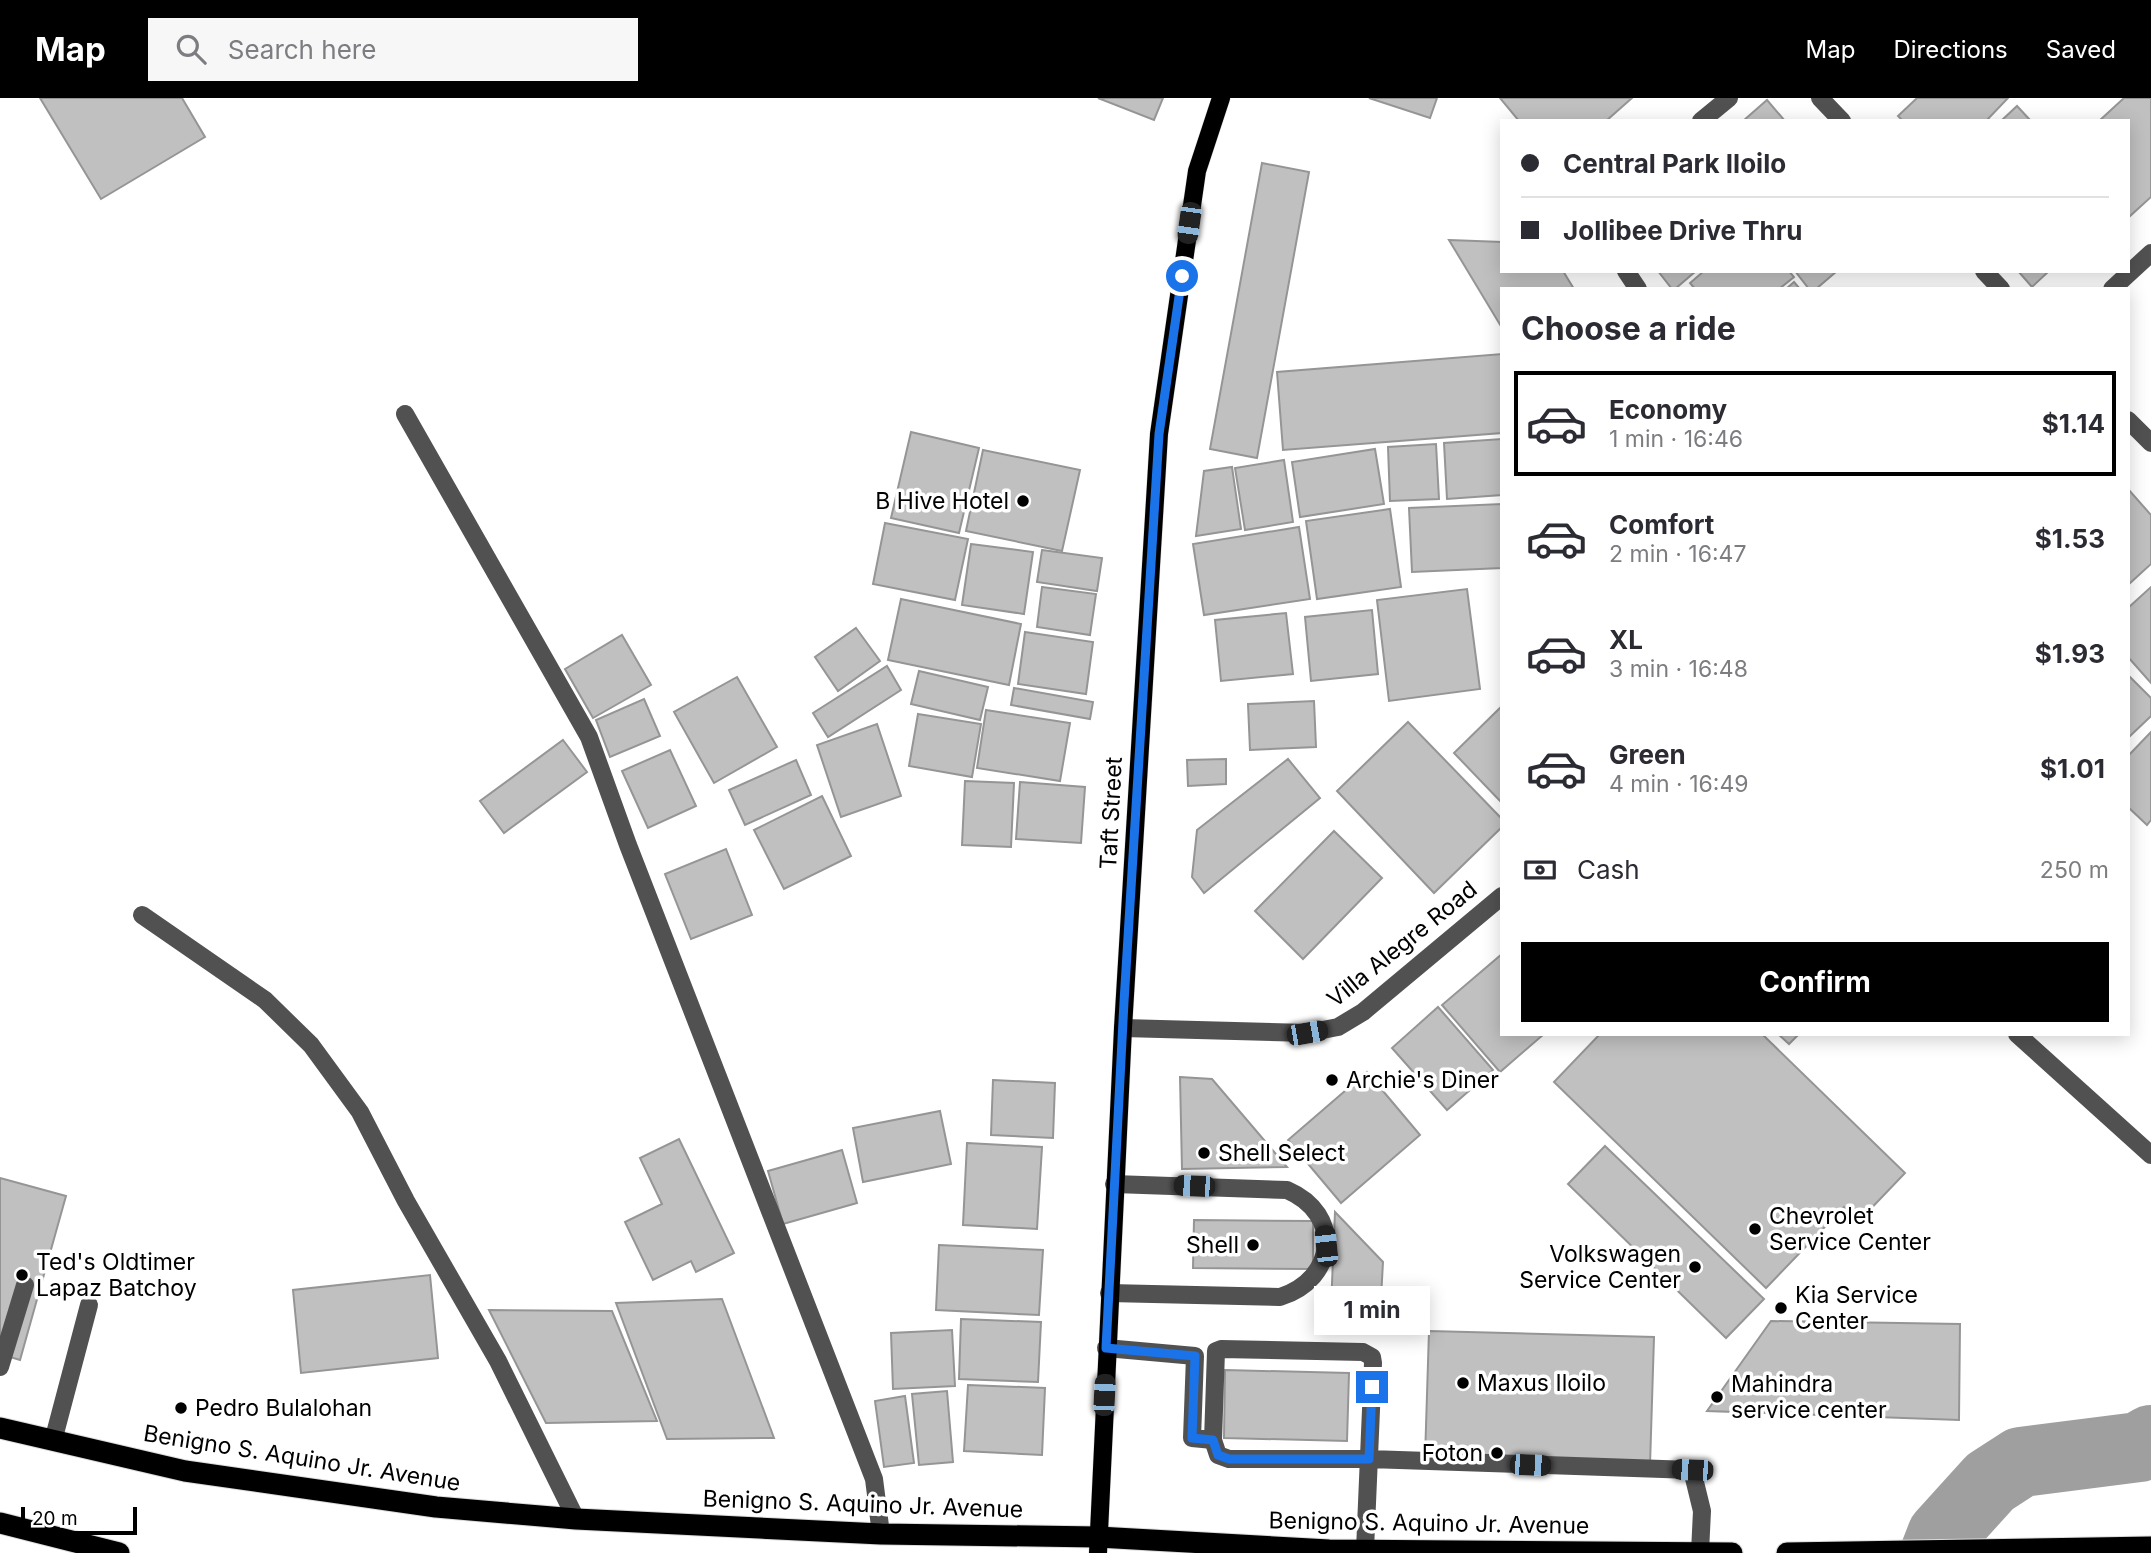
<!DOCTYPE html>
<meta charset="utf-8">
<style>
body{margin:0;font-family:Inter,sans-serif;background:#f7f7f7;color:#2b2b33;height:100vh;display:flex;flex-direction:column;font-size:26px;white-space:nowrap}
*{box-sizing:border-box;margin:0}
p{font-size:23px;color:#7c7c81}
.icon{flex:none;width:38px;height:38px;fill:none;stroke:currentColor;stroke-width:2;stroke-linecap:round;stroke-linejoin:round}
.map{position:relative;flex:1;overflow:hidden}
.panel{position:absolute;left:1500px;top:189px;width:630px;height:749px;display:flex;flex-direction:column;background:#fff;border-radius:0px;box-shadow:0 4px 18px #0003}
.panel>*{flex:none}
.banner{position:absolute;left:1500px;top:21px;width:630px;height:154px;border-radius:0px;box-shadow:0 4px 18px #0003;display:grid;align-content:center;height:154px;padding:0 21px;background:#fff}
.scale{position:absolute;left:21px;bottom:18px;width:116px;box-sizing:border-box;padding-left:7px;border:4px solid #000;border-top:0;font-size:19px;line-height:24px;white-space:nowrap;color:#000;-webkit-text-stroke:5px #fff;paint-order:stroke}
.end{position:absolute;width:32px;height:32px;margin:-16px;border:9px solid #1a73e8;background:#fff;box-shadow:0 0 0 4px #fff}
.from{border-radius:50%}
.bubble{position:absolute;height:49px;border-radius:0px;background:#fff;box-shadow:0 4px 18px #0003;font-size:23px;font-weight:700;line-height:49px;text-align:center}
.car{position:absolute;width:21px;height:42px;margin:-21px -10px;border-radius:9px;box-shadow:0 0 5px 2px #0007;background:linear-gradient(#222 24%,#8ab4d8 0 40%,#222 0 76%,#8ab4d8 0 86%,#222 0)}
.banner b{display:flex;align-items:center;gap:24px;height:66px;font-size:26px}
.banner b+b{border-top:2px solid #e1e1e2}
.banner i{width:18px;height:18px;background:#2b2b33}
ul{padding:0;list-style:none}
li{display:flex;align-items:center;gap:21px;height:105px;margin:0 14px 10px;padding:0 7px;border:4px solid transparent;border-radius:0px}
li div{flex:1}
li b{display:block;font-size:26px}
li em{font-style:normal;font-weight:700}
li.on{border-color:#000}
li>.icon{width:63px;height:63px;stroke-width:1.5}
h2{padding:0 21px;font-size:32px;line-height:84px}
.pay{display:flex;align-items:center;gap:18px;height:77px;padding:0 21px;font-size:26px}
.pay p{margin-inline-start:auto}
.primary-button{display:flex;gap:14px;margin-top:auto;padding:14px 21px}
.primary-button a{flex:1;height:80px;border-radius:0px;background:#000;color:#fff;font-size:28px;font-weight:700;line-height:80px;text-align:center}
header{display:flex;align-items:center;gap:42px;box-sizing:border-box;height:98px;padding:0 35px;background:#000;color:#fff}
header strong{font-size:33px}
nav{display:flex;gap:38px;margin-inline-start:auto;font-size:24px}
.search{width:490px;height:63px;background:#f7f7f7;display:flex;align-items:center;gap:18px;box-sizing:border-box;padding:0 24px;border-radius:0px;color:#7c7c81;font-size:26px}
.map>svg:first-child{display:block}
.lines{fill:none;stroke-linecap:round;stroke-linejoin:round}
.river{stroke:#9f9f9f;stroke-width:70}
.building{fill:#c0c0c0;stroke:#959595;stroke-width:2}
.major-casing{stroke:#dbdbdb;stroke-width:19}
.highway-casing{stroke:#dbdbdb;stroke-width:23}
.minor{stroke:#515151;stroke-width:18}
.major{stroke:#000;stroke-width:18}
.highway{stroke:#000;stroke-width:21}
.route{stroke:#1a73e8;stroke-width:9}
.poi-dot{fill:#000;stroke:#fff;stroke-width:2.5}
.labels{text-anchor:middle;dominant-baseline:central;stroke-width:7;stroke-linejoin:round;paint-order:stroke}
.poi-label{font-size:23px;fill:#000;stroke:#fff;text-anchor:start}
.street-label{font-size:23px;fill:#000;stroke:#fff}
</style>
<header>
<strong>Map</strong>
<div class="search"><svg class="icon" aria-label="search" viewBox="0 0 24 24"><circle cx="10" cy="10" r="6"/><path d="M15 15l6 6"/></svg>Search here</div>
<nav><a>Map</a><a>Directions</a><a>Saved</a></nav>
</header>
<div class="map">
<svg width="2151" height="1455" viewBox="0 0 2151 1455">
<rect width="100%" height="100%" fill="#fff"/>
<g class="lines">
<path class="river" d="M1935,1455L1942,1437L1990,1384L2021,1364L2139,1349L2151,1342"/>
</g>
<g class="building">
<path d="M40,0H182L205,39L101,101Z"/>
<path d="M1098,0H1163L1154,22Z"/>
<path d="M1369,0H1437L1430,20Z"/>
<path d="M1500,0H1632L1606,23H1519Z"/>
<path d="M1917,0H2008L1986,23H1903L1898,18Z"/>
<path d="M2124,0H2151V99L2130,118L2128,116V23H2099Z"/>
<path d="M1767,2L1785,23H1743Z"/>
<path d="M2017,8L2031,23H2001Z"/>
<path d="M1262,65L1309,74L1257,360L1210,351Z"/>
<path d="M1449,142L1502,144V173H1563L1574,191H1502V230Z"/>
<path d="M1658,173H1696L1675,191H1672Z"/>
<path d="M1704,173H1789L1794,179L1779,191H1695L1690,185Z"/>
<path d="M1795,173H1837L1816,191H1809Z"/>
<path d="M2018,173H2049L2032,189Z"/>
<path d="M1794,184L1800,191H1786Z"/>
<path d="M1502,256V335L1283,352L1277,274Z"/>
<path d="M911,334L979,350L959,435L891,420Z"/>
<path d="M1502,341V397L1447,401L1444,345Z"/>
<path d="M1436,346L1439,401L1390,403L1388,349Z"/>
<path d="M1375,351L1384,406L1300,419L1292,364Z"/>
<path d="M983,352L1080,372L1062,453L966,433Z"/>
<path d="M1284,362L1293,424L1245,432L1235,370Z"/>
<path d="M1232,369L1241,431L1196,438L1204,373Z"/>
<path d="M2128,391L2151,417V466L2128,487Z"/>
<path d="M1502,406V470L1412,474L1409,410Z"/>
<path d="M1390,411L1401,489L1317,501L1306,423Z"/>
<path d="M885,425L968,441L955,502L873,486Z"/>
<path d="M1299,429L1310,501L1204,517L1193,446Z"/>
<path d="M971,446L1033,454L1024,516L962,507Z"/>
<path d="M1042,452L1102,460L1097,493L1037,484Z"/>
<path d="M1042,489L1096,496L1090,537L1037,529Z"/>
<path d="M2151,489V585L2128,559V510Z"/>
<path d="M1467,491L1480,591L1389,603L1377,502Z"/>
<path d="M901,501L1021,526L1009,587L888,562Z"/>
<path d="M1372,512L1378,576L1311,583L1305,519Z"/>
<path d="M1286,515L1293,576L1221,583L1215,522Z"/>
<path d="M856,530L880,563L838,593L815,559Z"/>
<path d="M1025,534L1093,544L1086,596L1018,586Z"/>
<path d="M622,537L651,587L593,620L565,571Z"/>
<path d="M887,568L901,592L828,639L813,615Z"/>
<path d="M919,573L988,589L980,622L911,606Z"/>
<path d="M2128,577L2151,600V618L2128,640Z"/>
<path d="M737,579L777,649L714,685L674,614Z"/>
<path d="M1014,590L1093,604L1090,621L1011,607Z"/>
<path d="M644,601L660,638L610,659L596,622Z"/>
<path d="M1314,603L1316,649L1250,652L1248,606Z"/>
<path d="M1502,608V705L1454,655Z"/>
<path d="M986,612L1070,625L1060,683L977,670Z"/>
<path d="M918,616L981,626L972,679L909,668Z"/>
<path d="M1408,624L1502,721V729L1434,795L1337,693Z"/>
<path d="M877,626L901,698L841,719L817,647Z"/>
<path d="M2151,634V722L2147,727L2128,709V658Z"/>
<path d="M563,642L587,674L504,735L480,703Z"/>
<path d="M670,652L696,708L648,730L622,673Z"/>
<path d="M1226,661V686L1188,688L1187,662Z"/>
<path d="M1288,661L1320,700L1204,795L1192,779L1197,732Z"/>
<path d="M796,662L811,697L745,727L729,692Z"/>
<path d="M965,683L1014,685L1011,749L962,747Z"/>
<path d="M1020,684L1085,689L1081,745L1016,741Z"/>
<path d="M822,698L851,758L784,791L754,732Z"/>
<path d="M1334,733L1382,780L1303,861L1255,813Z"/>
<path d="M726,751L752,817L691,841L665,776Z"/>
<path d="M1502,856V936H1544L1500,974L1442,907Z"/>
<path d="M1438,909L1493,972L1447,1012L1392,950Z"/>
<path d="M1600,936H1762L1905,1075L1859,1123L1844,1109L1766,1190L1554,984Z"/>
<path d="M1778,936H1799L1789,946Z"/>
<path d="M1367,974L1420,1037L1341,1105L1288,1042Z"/>
<path d="M1180,979L1212,981L1287,1069L1182,1071Z"/>
<path d="M993,982L1055,985L1053,1040L991,1037Z"/>
<path d="M940,1013L951,1066L863,1084L853,1030Z"/>
<path d="M679,1041L734,1155L696,1174L691,1163L653,1182L625,1124L662,1106L640,1060Z"/>
<path d="M967,1045L1042,1049L1037,1131L963,1127Z"/>
<path d="M1605,1048L1764,1201L1726,1240L1568,1086Z"/>
<path d="M842,1052L857,1105L783,1126L768,1073Z"/>
<path d="M0,1080L66,1098L20,1262L0,1256Z"/>
<path d="M1335,1114L1383,1164L1379,1236L1330,1233Z"/>
<path d="M1194,1122L1313,1123V1171L1193,1170Z"/>
<path d="M939,1147L1043,1152L1039,1217L936,1212Z"/>
<path d="M430,1177L438,1260L301,1275L293,1192Z"/>
<path d="M722,1201L774,1340L667,1341L616,1205Z"/>
<path d="M489,1212L612,1213L657,1323L546,1325Z"/>
<path d="M961,1221L1041,1224L1038,1284L959,1281Z"/>
<path d="M1771,1223L1960,1226L1959,1322L1707,1313Z"/>
<path d="M952,1232L955,1288L893,1291L891,1235Z"/>
<path d="M1429,1233L1654,1239L1650,1367L1425,1360Z"/>
<path d="M1225,1272L1349,1275L1347,1343L1224,1340Z"/>
<path d="M968,1287L1045,1290L1042,1357L964,1353Z"/>
<path d="M947,1293L953,1364L919,1367L912,1296Z"/>
<path d="M905,1298L914,1365L884,1369L875,1303Z"/>
</g>
<g class="lines">
<g class="major-casing">
<path id="major" d="M1098,1455L1123,930L1159,336L1197,73L1221,0"/>
</g>
<g class="highway-casing">
<g id="highway">
<path d="M0,1330L185,1373L436,1409L576,1421L881,1436L1098,1439L1329,1452L1732,1455"/>
<path d="M0,1425L119,1455"/>
<path d="M1787,1455L2151,1449"/>
</g>
</g>
<g class="minor">
<path d="M1820,0L1842,23"/>
<path d="M1701,23L1729,0"/>
<path d="M1626,173L1638,191"/>
<path d="M1984,173L2001,191"/>
<path d="M2112,191L2151,155"/>
<path d="M405,316L589,639L628,747L874,1381L881,1436"/>
<path d="M2128,322L2151,345"/>
<path d="M142,817L265,902L311,947L360,1014L406,1103L498,1263L576,1421"/>
<path d="M1123,930L1307,935L1338,929L1363,914L1502,798"/>
<path d="M2017,936L2151,1057"/>
<path d="M1109,1195L1280,1199C1337,1181 1343,1116 1287,1092L1114,1086"/>
<path d="M1106,1250L1195,1258L1192,1340L1213,1342"/>
<path d="M0,1269L25,1187"/>
<path d="M53,1343L89,1207"/>
<path d="M1365,1452C1368,1390 1370,1327 1373,1265L1372,1259L1363,1254L1221,1251L1216,1253L1213,1342L1218,1357L1229,1361H1369L1692,1372L1702,1413L1700,1454"/>
</g>
<use href="#major" class="major"/>
<use href="#highway" class="highway"/>
</g>
<g class="lines">
<path class="route" d="M1182,178L1159,336L1124,904L1106,1250L1195,1258L1192,1340L1213,1342L1218,1357L1229,1361H1369L1372,1289"/>
</g>
<g class="poi-dot">
<circle cx="1023" cy="403" r="7"/>
<circle cx="1332" cy="982" r="7"/>
<circle cx="1204" cy="1055" r="7"/>
<circle cx="1755" cy="1131" r="7"/>
<circle cx="1253" cy="1147" r="7"/>
<circle cx="1695" cy="1169" r="7"/>
<circle cx="22" cy="1177" r="7"/>
<circle cx="1781" cy="1210" r="7"/>
<circle cx="1463" cy="1285" r="7"/>
<circle cx="1717" cy="1299" r="7"/>
<circle cx="181" cy="1310" r="7"/>
<circle cx="1497" cy="1355" r="7"/>
</g>
<g class="labels">
<g class="poi-label">
<text x="1009" y="403" text-anchor="end">B Hive Hotel</text>
<text x="1346" y="982">Archie's Diner</text>
<text x="1218" y="1055">Shell Select</text>
<text x="1769" y="1118">Chevrolet<tspan x="1769" dy="26">Service Center</tspan></text>
<text x="1239" y="1147" text-anchor="end">Shell</text>
<text x="1681" y="1156" text-anchor="end">Volkswagen<tspan x="1681" dy="26">Service Center</tspan></text>
<text x="36" y="1164">Ted's Oldtimer<tspan x="36" dy="26">Lapaz Batchoy</tspan></text>
<text x="1795" y="1197">Kia Service<tspan x="1795" dy="26">Center</tspan></text>
<text x="1477" y="1285">Maxus Iloilo</text>
<text x="1731" y="1286">Mahindra<tspan x="1731" dy="26">service center</tspan></text>
<text x="195" y="1310">Pedro Bulalohan</text>
<text x="1483" y="1355" text-anchor="end">Foton</text>
</g>
<g class="street-label">
<text transform="translate(1111 715) rotate(-87)">Taft Street</text>
<text transform="translate(1402 846) rotate(-39)">Villa Alegre Road</text>
<text transform="translate(302 1360) rotate(9)">Benigno S. Aquino Jr. Avenue</text>
<text transform="translate(863 1406) rotate(2)">Benigno S. Aquino Jr. Avenue</text>
<text transform="translate(1429 1425) rotate(1)">Benigno S. Aquino Jr. Avenue</text>
</g>
</g>
</svg>
<div class="scale">20 m</div>
<i class="end from" style="left:1182px;top:178px"></i>
<i class="end" style="left:1372px;top:1289px"></i>
<div class="bubble" style="left:1314px;top:1188px;width:116px">1 min</div>
<i class="car" style="left:1189px;top:125px;rotate:188deg"></i>
<i class="car" style="left:1307px;top:935px;rotate:80deg"></i>
<i class="car" style="left:1194px;top:1088px;rotate:272deg"></i>
<i class="car" style="left:1326px;top:1148px;rotate:354deg"></i>
<i class="car" style="left:1104px;top:1297px;rotate:3deg"></i>
<i class="car" style="left:1530px;top:1367px;rotate:92deg"></i>
<i class="car" style="left:1692px;top:1372px;rotate:272deg"></i>
<div class="banner">
<b><i class="from"></i>Central Park Iloilo</b>
<b><i></i>Jollibee Drive Thru</b>
</div>
<section class="panel">
<h2>Choose a ride</h2>
<ul>
<li class="on"><svg class="icon" aria-label="car" viewBox="0 0 24 24"><path d="M5 17H2v-5l4-1 3-4h7l3 4 3 1v5h-3M9 17h6M6 11h13"/><circle cx="7" cy="17" r="2"/><circle cx="17" cy="17" r="2"/></svg><div><b>Economy</b><p>1 min · 16:46</p></div><em>$1.14</em></li>
<li><svg class="icon" aria-label="car" viewBox="0 0 24 24"><path d="M5 17H2v-5l4-1 3-4h7l3 4 3 1v5h-3M9 17h6M6 11h13"/><circle cx="7" cy="17" r="2"/><circle cx="17" cy="17" r="2"/></svg><div><b>Comfort</b><p>2 min · 16:47</p></div><em>$1.53</em></li>
<li><svg class="icon" aria-label="car" viewBox="0 0 24 24"><path d="M5 17H2v-5l4-1 3-4h7l3 4 3 1v5h-3M9 17h6M6 11h13"/><circle cx="7" cy="17" r="2"/><circle cx="17" cy="17" r="2"/></svg><div><b>XL</b><p>3 min · 16:48</p></div><em>$1.93</em></li>
<li><svg class="icon" aria-label="car" viewBox="0 0 24 24"><path d="M5 17H2v-5l4-1 3-4h7l3 4 3 1v5h-3M9 17h6M6 11h13"/><circle cx="7" cy="17" r="2"/><circle cx="17" cy="17" r="2"/></svg><div><b>Green</b><p>4 min · 16:49</p></div><em>$1.01</em></li>
</ul>
<div class="pay"><svg class="icon" aria-label="cash" viewBox="0 0 24 24"><path d="M3 7h18v10H3z"/><circle cx="12" cy="12" r="2"/></svg>Cash<p>250 m</p></div>
<div class="primary-button"><a>Confirm</a></div>
</section>
</div>
